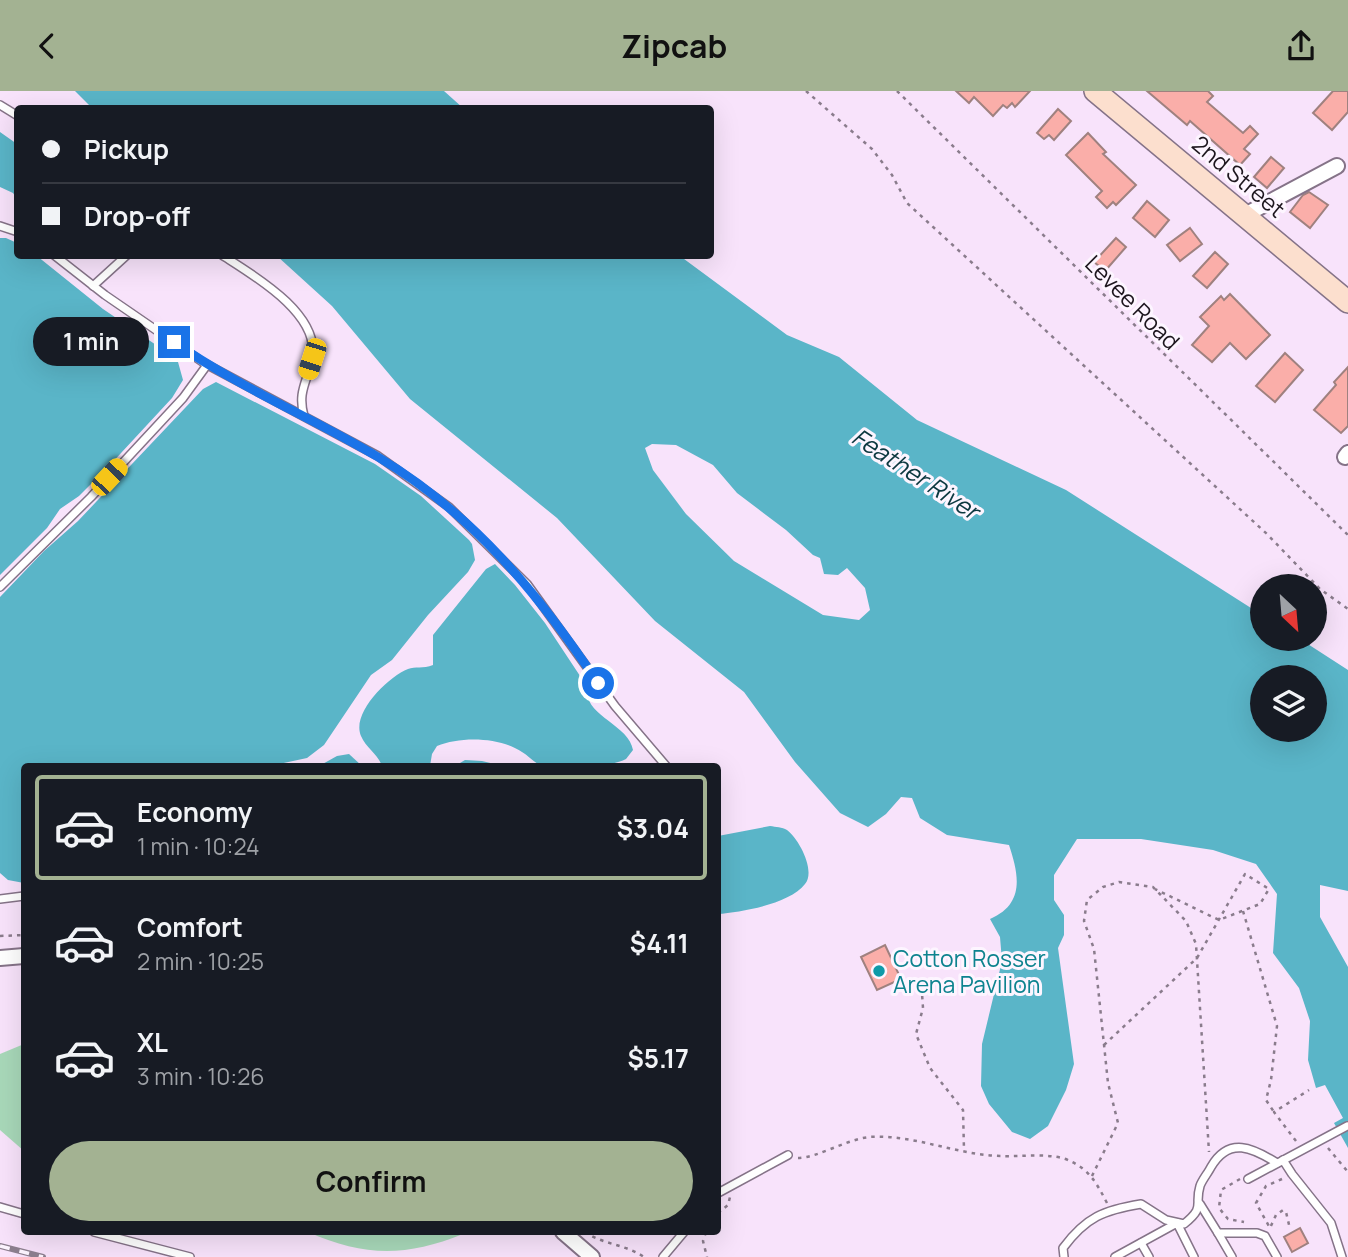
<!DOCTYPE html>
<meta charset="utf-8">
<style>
body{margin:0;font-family:Manrope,sans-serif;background:#20242c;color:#f1f3f6;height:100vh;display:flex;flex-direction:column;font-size:26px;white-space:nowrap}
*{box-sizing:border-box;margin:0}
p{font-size:23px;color:#9ea1a6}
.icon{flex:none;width:38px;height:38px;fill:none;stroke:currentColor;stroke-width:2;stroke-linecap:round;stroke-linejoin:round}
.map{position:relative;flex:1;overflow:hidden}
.sheet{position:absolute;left:21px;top:672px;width:700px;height:472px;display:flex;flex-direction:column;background:#171b24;border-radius:7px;box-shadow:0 7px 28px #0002}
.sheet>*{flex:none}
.banner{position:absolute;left:14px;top:14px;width:700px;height:154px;border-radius:7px;box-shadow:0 7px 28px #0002;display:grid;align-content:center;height:154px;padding:0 28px;background:#171b24}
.needle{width:46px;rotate:154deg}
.buttons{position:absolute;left:1250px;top:483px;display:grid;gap:14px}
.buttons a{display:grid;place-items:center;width:77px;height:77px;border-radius:50%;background:#171b24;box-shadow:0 7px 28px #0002;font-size:35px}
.end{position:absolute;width:32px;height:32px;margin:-16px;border:9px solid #1a73e8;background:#fff;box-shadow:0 0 0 4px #fff}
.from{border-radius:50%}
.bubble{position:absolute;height:49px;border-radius:24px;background:#171b24;box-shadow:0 7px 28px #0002;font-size:23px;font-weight:700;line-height:49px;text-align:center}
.car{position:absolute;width:21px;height:42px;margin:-21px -10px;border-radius:9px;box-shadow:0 0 5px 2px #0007;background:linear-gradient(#f5c518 24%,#345 0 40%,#f5c518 0 76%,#345 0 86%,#f5c518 0)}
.banner b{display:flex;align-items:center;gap:24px;height:66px;font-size:26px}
.banner b+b{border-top:2px solid #363941}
.banner i{width:18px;height:18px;background:#f1f3f6}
ul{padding:12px 0 0;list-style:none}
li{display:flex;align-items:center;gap:21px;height:105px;margin:0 14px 10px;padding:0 14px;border:4px solid transparent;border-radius:7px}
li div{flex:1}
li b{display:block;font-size:26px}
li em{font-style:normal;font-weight:700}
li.current{border-color:#a3b292}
li>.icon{width:63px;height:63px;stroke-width:1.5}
.cta{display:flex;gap:14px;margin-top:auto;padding:14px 28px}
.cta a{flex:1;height:80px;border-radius:42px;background:#a3b292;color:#111;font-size:28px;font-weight:700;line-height:80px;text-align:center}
header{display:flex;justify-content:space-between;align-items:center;height:91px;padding:0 28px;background:#a3b292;color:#111;font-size:32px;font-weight:700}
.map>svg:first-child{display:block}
.green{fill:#a8d8b9}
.water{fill:#5ab5c8;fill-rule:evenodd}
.building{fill:#faaea9;stroke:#9f817f;stroke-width:2}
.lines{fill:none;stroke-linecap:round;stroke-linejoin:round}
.lane-casing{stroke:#857388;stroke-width:10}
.street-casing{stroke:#857388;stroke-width:18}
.secondary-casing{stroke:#857388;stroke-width:24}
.path{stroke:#8a7c8c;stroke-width:2.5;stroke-dasharray:3.5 5;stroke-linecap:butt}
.lane{stroke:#fff;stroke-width:7}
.street{stroke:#fff;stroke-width:14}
.secondary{stroke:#fcdfce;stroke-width:21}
.rail-casing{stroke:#8d7f8f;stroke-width:6}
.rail{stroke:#fdf5ff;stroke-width:3.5;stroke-dasharray:10;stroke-linecap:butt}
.route{stroke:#1a73e8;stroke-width:9}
.culture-dot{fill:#0f9aa8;stroke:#fdf5ff;stroke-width:2.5}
.labels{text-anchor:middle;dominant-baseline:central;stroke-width:6;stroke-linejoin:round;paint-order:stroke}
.street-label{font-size:23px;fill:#1d161e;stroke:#fdf5ff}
.culture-label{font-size:23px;fill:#0d838f;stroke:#fdf5ff;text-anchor:start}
.water-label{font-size:24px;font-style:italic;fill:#0c3840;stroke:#fdf5ff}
</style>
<header><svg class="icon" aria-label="back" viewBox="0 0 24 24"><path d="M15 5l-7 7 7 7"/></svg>Zipcab<svg class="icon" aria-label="share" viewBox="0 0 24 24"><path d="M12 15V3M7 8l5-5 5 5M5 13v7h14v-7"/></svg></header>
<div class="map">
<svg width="1348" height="1166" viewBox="0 0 1348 1166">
<rect width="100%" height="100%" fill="#f8e3fb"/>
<g class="green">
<path d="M24,953V1060L0,1039V963Z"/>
<path d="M308,1141H462L463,1143C406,1166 364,1166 308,1141Z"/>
</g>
<g class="water">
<path d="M75,0H444L463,17L93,18Z"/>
<path d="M0,41L17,53V108L13,102L0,96Z"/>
<path d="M0,147H6L17,152L18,164L37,165L103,218L162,258L178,271L183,289L172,307L109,375L79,405L60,418L47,437L0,484Z"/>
<path d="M277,165H680L787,244L839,266L917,329L1066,399L1262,524V548H1300L1348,579V800L1320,794V826L1348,876V1057L1334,1032L1343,1027L1325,994L1316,997L1308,969L1310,930L1299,897L1273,862L1277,803L1256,773L1213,759L1141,748H1077L1054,784V809L1064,824V844L1058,857L1074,973L1066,999L1048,1035L1030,1048L1012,1041L989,1013L981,995L982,953L1002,870L1000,846L990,828C1025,813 1019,784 1009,754L947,744L920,727L912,707L901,706L886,723L868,736L840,722L795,671L744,601L655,530L557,427L410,308L332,215ZM652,353L676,354L713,374L737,402L786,439L813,464L820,467L824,483L838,484L847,477L865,497L870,519L859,529L823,524L734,470L686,423L653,379L645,357ZM1262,586H1314V639H1262Z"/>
<path d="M216,291L375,373L421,405L469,449L472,453L475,469L468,481L428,524L392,569L371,584L324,654L307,667L265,676H24V792L8,789L0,782V506L44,460L78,430L203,298Z"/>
<path d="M495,473L515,494L545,532L588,597C582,624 629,633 633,659L626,668C611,676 562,679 545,676C536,674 529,665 522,661C500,646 461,645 437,655L432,663L430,675H382C378,663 366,657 361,645C351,622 388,586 408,578C415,575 423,578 433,574V544L486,478Z"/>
<path d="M349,663L362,675H319L337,665Z"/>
<path d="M465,669L482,670L503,675H455Z"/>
<path d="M770,735C776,736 782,736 787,739C799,748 816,780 805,793C790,813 741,821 718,823V745Z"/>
</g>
<g class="building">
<path d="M956,0H1030L1015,16L1012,12L1007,17L1003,14L993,25L974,6L969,12Z"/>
<path d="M1147,0H1208L1213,5L1207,11L1243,42L1250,35L1258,43L1244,58L1250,63L1240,74L1190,30L1187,34Z"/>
<path d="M1333,0H1348V21L1332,39L1313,22Z"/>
<path d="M1058,18L1071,30L1054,49L1049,44L1044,48L1037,42Z"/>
<path d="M1088,42L1106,61L1103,63L1136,94L1116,114L1113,111L1107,117L1096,106L1102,100L1066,64Z"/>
<path d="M1271,66L1284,77L1267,97L1254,86Z"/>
<path d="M1309,101L1328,114L1310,137L1290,121L1303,104Z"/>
<path d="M1147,110L1169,129L1155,146L1133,127Z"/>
<path d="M1190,137L1202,153L1180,170L1167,154Z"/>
<path d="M1116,147L1126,156L1105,180L1094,171Z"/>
<path d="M1215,161L1228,173L1207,197L1193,185Z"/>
<path d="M1230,203L1270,244L1246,268L1230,252L1212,271L1192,254L1209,235L1200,226L1221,205L1224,209Z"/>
<path d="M1285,262L1303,279L1275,311L1256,295Z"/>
<path d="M1348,276V335L1341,342L1314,319L1336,294L1334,291Z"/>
<path d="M885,854L901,888L877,899L861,866Z"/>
<path d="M1300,1137L1308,1152L1292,1161L1284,1146Z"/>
</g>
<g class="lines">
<g class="lane-casing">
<g id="lane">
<path d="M0,14L18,25"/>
<path d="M0,135L18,141"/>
<path d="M54,164L105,204L204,272L378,365L449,416L527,493L615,615L667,676"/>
<path d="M222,164C253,184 321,223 312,267C308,290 297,300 304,325"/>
<path d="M93,195L127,164"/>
<path d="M0,496L91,406L183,307L207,274"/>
<path d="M0,808L24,805"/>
<path d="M1283,1069L1292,1083L1331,1132L1342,1166"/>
<path d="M1248,1088L1347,1035"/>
<path d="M718,1102L788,1064"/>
<path d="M1200,1113L1218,1142H1257L1265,1145L1277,1166"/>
<path d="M0,1116L24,1123"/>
<path d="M94,1141L190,1166"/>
<path d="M1218,1142L1232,1166"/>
<path d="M1141,1152L1149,1166"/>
<path d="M663,1166L684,1141"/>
<path d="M1064,1166L1063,1157C1086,1126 1104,1119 1141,1113L1166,1129L1184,1133C1206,1115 1194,1115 1200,1095C1202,1089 1208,1082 1211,1076C1229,1045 1253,1057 1277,1072"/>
<path d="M1115,1166L1177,1132L1194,1166"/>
</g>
</g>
<g class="street-casing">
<g id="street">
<path d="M1245,124L1337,75"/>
<path d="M1345,366L1348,362"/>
<path d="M0,867L24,865"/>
<path d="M563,1141L592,1166"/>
</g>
</g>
<g class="secondary-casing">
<path id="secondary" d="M1095,0L1348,211"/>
</g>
<g class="path">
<path d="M806,0L872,58L892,84L907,112L1267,443L1320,498L1348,518"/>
<path d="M897,0L1348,444"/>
<path d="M1243,820L1277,935L1271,989L1266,1009L1274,1021"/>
<path d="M0,845L24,844"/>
<path d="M921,888L923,917L916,943L930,977L963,1019L964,1059"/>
<path d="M1104,954L1197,867L1245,783L1269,798L1260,813L1219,829L1155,798"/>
<path d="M1296,1050L1274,1021L1309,999"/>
<path d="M1328,1057L1348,1081"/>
<path d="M798,1067C817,1067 845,1049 869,1046C914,1043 956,1064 1001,1065C1020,1066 1053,1061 1070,1070C1090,1079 1097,1093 1107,1112"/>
<path d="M1092,1085L1118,1032L1108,992L1094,858L1084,830L1087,809L1103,796L1119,791L1153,796L1186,830L1196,853L1209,1061"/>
<path d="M1240,1088L1221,1099L1219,1117L1228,1128L1244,1131"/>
<path d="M1282,1088L1266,1095L1256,1112L1270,1137L1276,1124L1283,1119L1286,1121L1290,1138"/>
<path d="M718,1122L728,1114L730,1106"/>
<path d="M585,1141C604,1154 625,1153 644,1166"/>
<path d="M706,1141L703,1150L707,1166"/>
</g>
<use href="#lane" class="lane"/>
<use href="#street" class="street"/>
<use href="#secondary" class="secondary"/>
<g class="rail-casing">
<path id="rail" d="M0,1155L43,1166"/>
</g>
<use href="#rail" class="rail"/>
</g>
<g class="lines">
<path class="route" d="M174,251C238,296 311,326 378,366C472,422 538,502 598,592"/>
</g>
<circle class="culture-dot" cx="879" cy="880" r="7"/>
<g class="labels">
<g class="street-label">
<text transform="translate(1239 85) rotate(40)">2nd Street</text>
<text transform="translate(1133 211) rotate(45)">Levee Road</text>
</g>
<g class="culture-label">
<text x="893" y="867">Cotton Rosser<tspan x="893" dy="26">Arena Pavilion</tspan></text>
</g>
<g class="water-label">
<text transform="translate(916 382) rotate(33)">Feather River</text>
</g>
</g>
</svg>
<div class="buttons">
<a><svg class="needle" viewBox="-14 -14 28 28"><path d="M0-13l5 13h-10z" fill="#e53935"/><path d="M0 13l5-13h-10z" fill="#9ea1a6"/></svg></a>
<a><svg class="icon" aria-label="layers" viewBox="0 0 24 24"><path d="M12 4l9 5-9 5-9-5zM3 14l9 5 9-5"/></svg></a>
</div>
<i class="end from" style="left:598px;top:592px"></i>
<i class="end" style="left:174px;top:251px"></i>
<div class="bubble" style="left:33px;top:226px;width:116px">1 min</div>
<i class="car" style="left:312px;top:268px;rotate:198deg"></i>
<i class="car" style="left:109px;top:386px;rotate:43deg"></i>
<div class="banner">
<b><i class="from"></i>Pickup</b>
<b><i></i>Drop-off</b>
</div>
<section class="sheet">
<ul>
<li class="current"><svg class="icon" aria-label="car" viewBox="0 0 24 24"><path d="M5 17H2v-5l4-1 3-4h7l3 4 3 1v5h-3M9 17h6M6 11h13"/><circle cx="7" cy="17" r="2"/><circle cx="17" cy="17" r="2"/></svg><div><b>Economy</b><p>1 min · 10:24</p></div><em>$3.04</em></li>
<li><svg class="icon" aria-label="car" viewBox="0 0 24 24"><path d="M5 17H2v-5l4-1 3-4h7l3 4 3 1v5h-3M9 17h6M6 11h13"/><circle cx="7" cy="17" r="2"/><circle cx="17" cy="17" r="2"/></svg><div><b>Comfort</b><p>2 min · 10:25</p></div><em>$4.11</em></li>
<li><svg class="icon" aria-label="car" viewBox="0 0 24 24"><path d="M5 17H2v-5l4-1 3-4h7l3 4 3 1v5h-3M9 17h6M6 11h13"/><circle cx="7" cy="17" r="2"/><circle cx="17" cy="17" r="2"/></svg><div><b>XL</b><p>3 min · 10:26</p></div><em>$5.17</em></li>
</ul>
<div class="cta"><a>Confirm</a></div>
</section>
</div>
